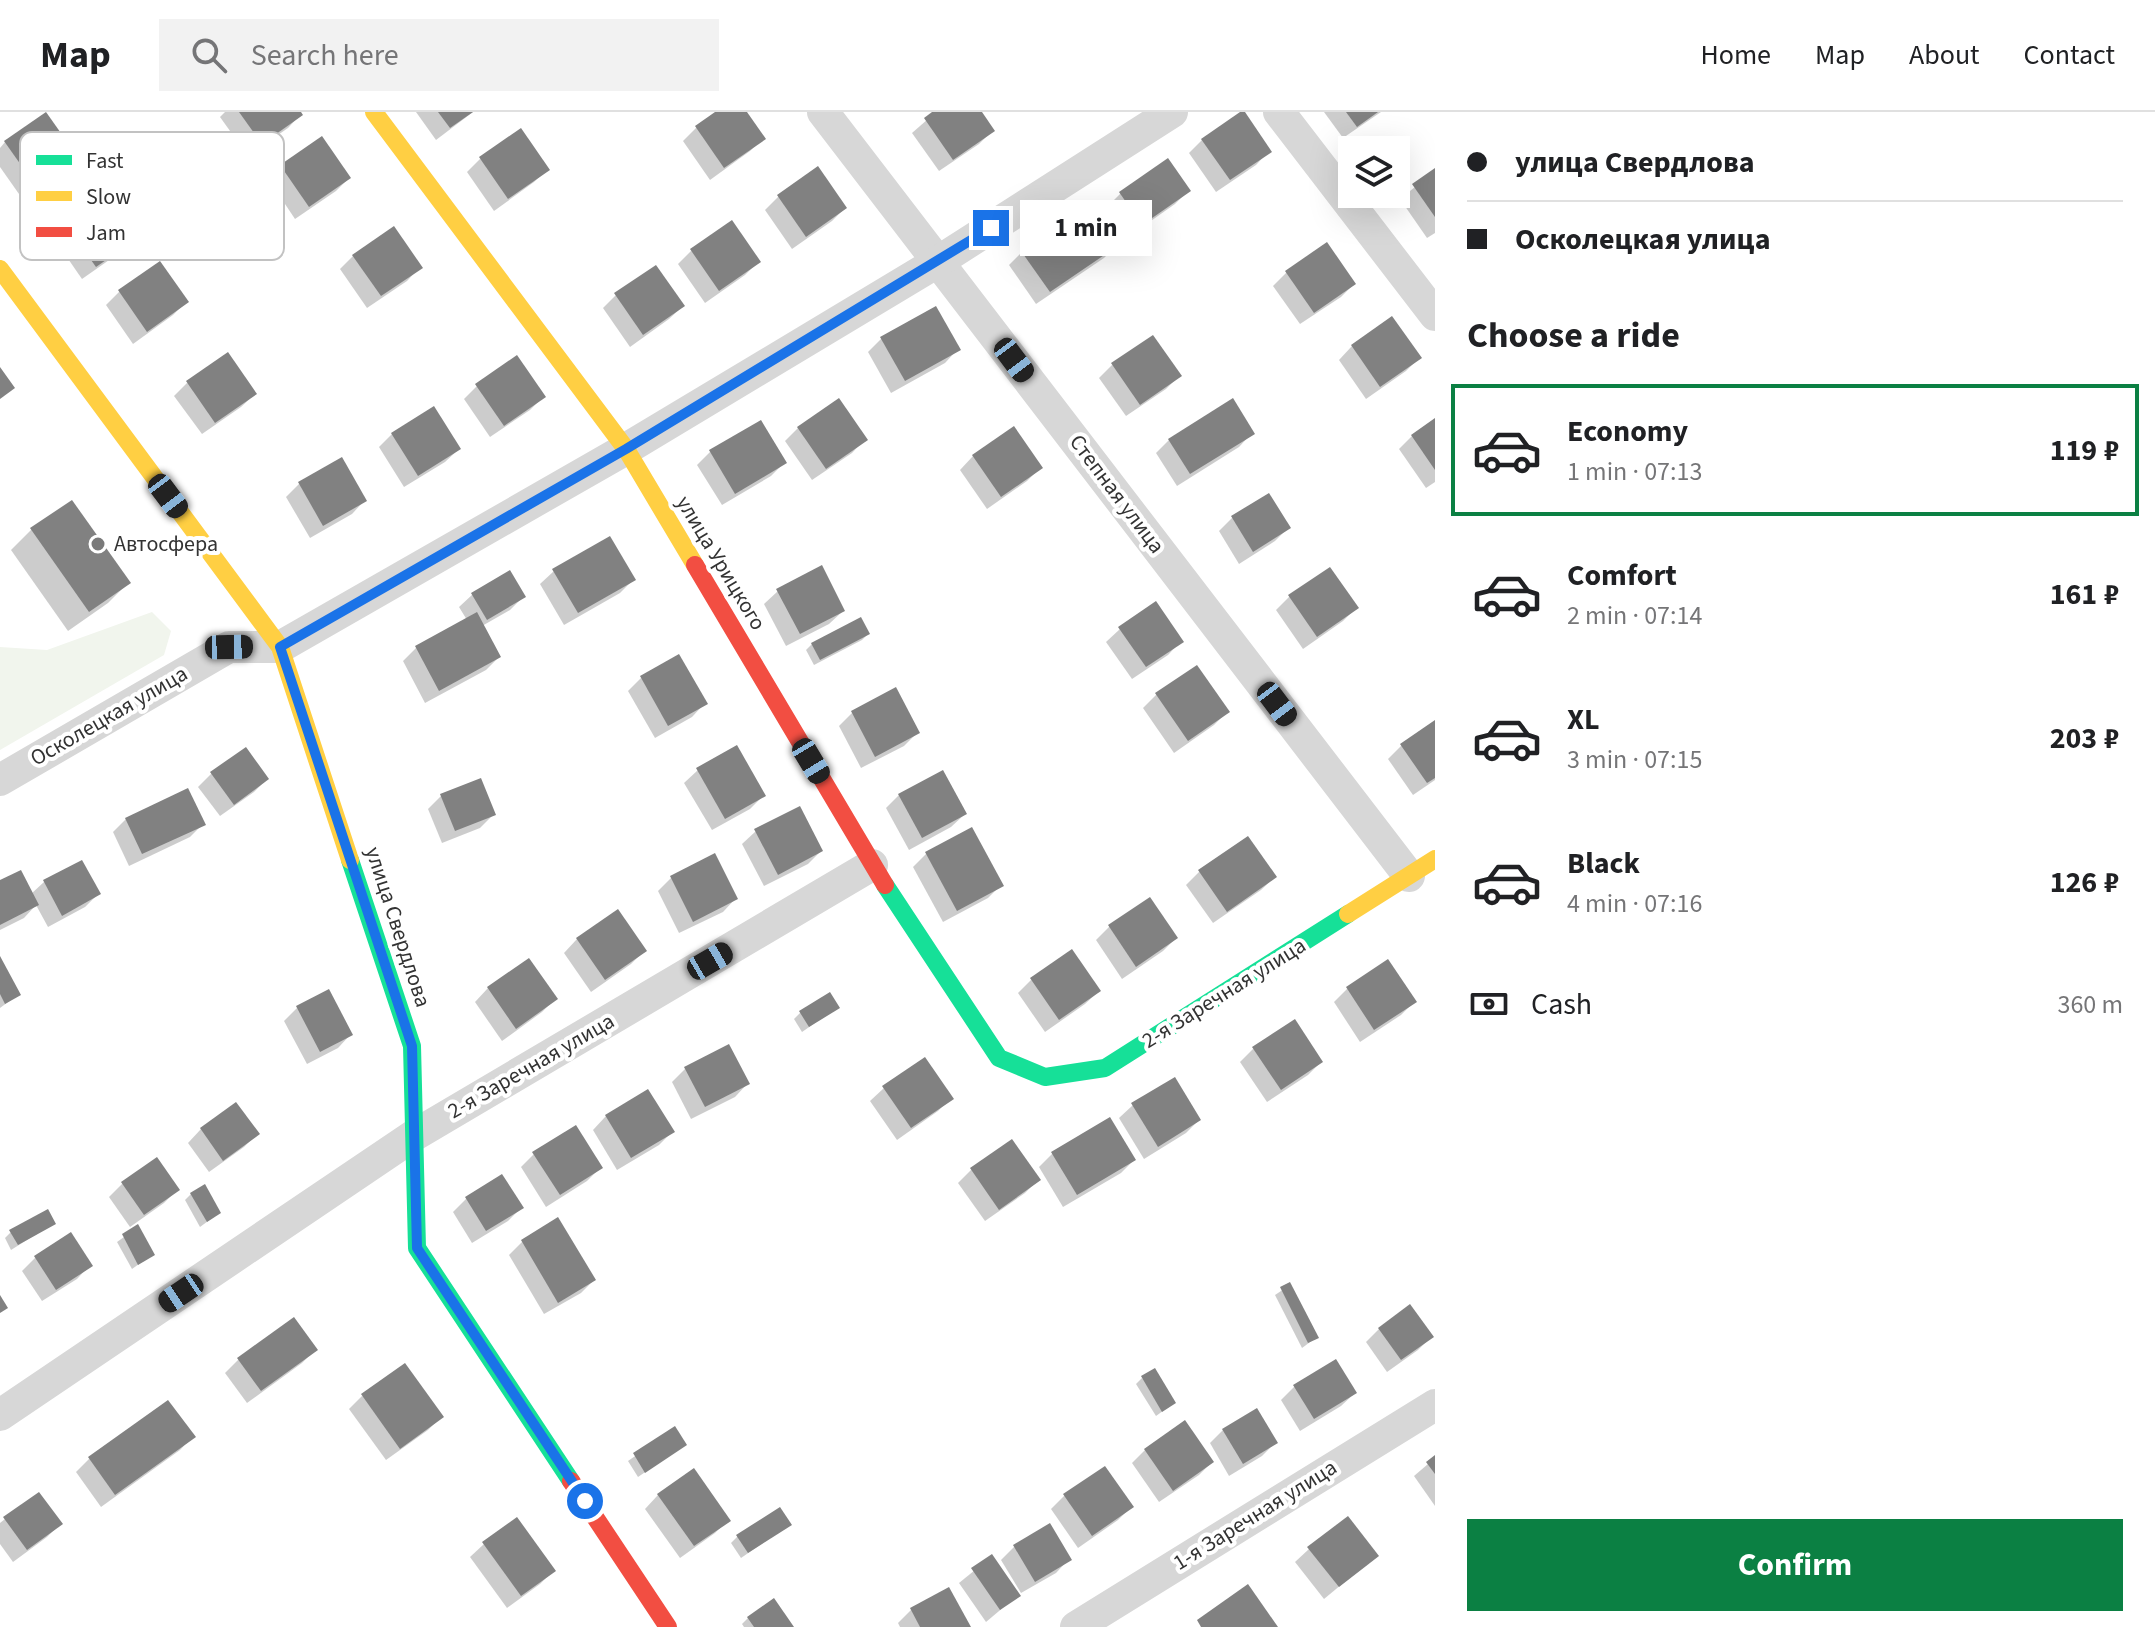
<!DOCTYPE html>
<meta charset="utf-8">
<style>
body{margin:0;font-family:"Source Sans 3",sans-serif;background:#f2f2f2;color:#202124;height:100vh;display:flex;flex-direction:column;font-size:30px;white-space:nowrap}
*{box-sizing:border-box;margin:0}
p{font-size:26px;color:#757577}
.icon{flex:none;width:44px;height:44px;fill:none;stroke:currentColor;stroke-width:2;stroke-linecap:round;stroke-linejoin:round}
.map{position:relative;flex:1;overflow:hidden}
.details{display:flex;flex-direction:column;background:#fff;width:720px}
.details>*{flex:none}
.guide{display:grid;align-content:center;height:176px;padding:0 32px;background:#fff}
.controls{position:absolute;left:1338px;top:24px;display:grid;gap:16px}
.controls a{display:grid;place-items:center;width:72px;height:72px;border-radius:0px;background:#fff;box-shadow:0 8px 32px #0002;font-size:40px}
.end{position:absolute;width:36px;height:36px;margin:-18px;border:10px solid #1a73e8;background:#fff;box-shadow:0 0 0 4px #fff}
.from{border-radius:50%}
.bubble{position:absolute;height:56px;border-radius:0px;background:#fff;box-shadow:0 8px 32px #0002;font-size:26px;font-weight:700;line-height:56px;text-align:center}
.car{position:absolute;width:24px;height:48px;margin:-24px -12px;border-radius:10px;box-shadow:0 0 6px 2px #0007;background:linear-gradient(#222 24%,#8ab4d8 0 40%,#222 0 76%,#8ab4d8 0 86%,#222 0)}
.guide b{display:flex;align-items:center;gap:28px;height:76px;font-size:30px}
.guide b+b{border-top:2px solid #e0e0e0}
.guide i{width:20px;height:20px;background:#202124}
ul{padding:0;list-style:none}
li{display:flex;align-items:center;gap:24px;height:132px;margin:0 16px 12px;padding:0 16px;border:4px solid transparent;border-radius:0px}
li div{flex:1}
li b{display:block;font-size:30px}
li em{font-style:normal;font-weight:700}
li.current{border-color:#0b8043}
li>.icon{width:72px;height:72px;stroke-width:1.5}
h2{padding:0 32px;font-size:36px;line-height:96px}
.pay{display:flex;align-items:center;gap:20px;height:88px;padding:0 32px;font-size:30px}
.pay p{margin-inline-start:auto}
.button{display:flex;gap:16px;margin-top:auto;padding:16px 32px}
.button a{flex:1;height:92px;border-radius:0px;background:#0b8043;color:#fff;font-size:32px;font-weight:700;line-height:92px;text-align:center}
header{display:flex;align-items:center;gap:48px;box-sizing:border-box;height:112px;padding:0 40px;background:#fff;border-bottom:2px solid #e0e0e0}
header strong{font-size:38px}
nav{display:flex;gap:44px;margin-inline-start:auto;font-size:28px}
.search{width:560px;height:72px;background:#f2f2f2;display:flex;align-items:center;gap:20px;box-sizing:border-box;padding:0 28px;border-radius:0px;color:#757577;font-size:30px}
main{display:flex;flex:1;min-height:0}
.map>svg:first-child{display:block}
.green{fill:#f1f5ed}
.shadow{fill:#0003}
.building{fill:#818181}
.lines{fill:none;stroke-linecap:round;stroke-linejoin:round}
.street{stroke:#d7d7d7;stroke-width:32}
.fast{stroke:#16e098;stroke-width:18}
.slow{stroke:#ffcf43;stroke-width:18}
.jam{stroke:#f24e42;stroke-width:18}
.route{stroke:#1a73e8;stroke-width:10}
.poi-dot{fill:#7a7a7a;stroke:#fff;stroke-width:3}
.labels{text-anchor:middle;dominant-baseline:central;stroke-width:8;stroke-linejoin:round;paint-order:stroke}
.street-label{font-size:22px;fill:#333;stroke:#fff}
.poi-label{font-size:22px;fill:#333;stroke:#fff;text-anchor:start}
.key{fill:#fff;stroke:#c2c2c2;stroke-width:2}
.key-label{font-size:22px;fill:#333}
</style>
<header>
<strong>Map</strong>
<div class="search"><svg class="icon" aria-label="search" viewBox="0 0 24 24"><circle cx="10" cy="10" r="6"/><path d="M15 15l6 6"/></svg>Search here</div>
<nav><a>Home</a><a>Map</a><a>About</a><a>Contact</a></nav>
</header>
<main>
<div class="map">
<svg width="1435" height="1515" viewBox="0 0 1435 1515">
<rect width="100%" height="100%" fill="#fff"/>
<path class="green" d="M152,500L171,519L164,543L0,638V535L47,538Z"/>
<g class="shadow">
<path d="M225,0H299L301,2L288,16L248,44L220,5Z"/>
<path d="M416,0H473L436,28Z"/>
<path d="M719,0H745L764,26L750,39L710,68L683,29L696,16Z"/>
<path d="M936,0H979L992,19L979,32L939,59L912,21Z"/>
<path d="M1324,0H1381L1343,26Z"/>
<path d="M1202,28L1269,39L1256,53L1216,80L1189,41Z"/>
<path d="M5,30L72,41L59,54L19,82L0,55V36Z"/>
<path d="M480,47L548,57L534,70L494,99L467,60Z"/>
<path d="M1168,49L1188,79L1175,92L1128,125L1107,95L1120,82Z"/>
<path d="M282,55L349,66L336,79L295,107L269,68Z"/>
<path d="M818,57L845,96L832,109L792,137L765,98L778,85Z"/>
<path d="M1435,59V121L1427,126L1400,87Z"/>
<path d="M108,88L135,126L122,139L82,167L55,128L68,115Z"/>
<path d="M1117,133L1104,146L1036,192L1009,153L1022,140Z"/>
<path d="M691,139L758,150L745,163L705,191L678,152Z"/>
<path d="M353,144L420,155L407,169L367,196L340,157Z"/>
<path d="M159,152L186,190L173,203L133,232L106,193L119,180Z"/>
<path d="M1287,160L1354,172L1341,185L1300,212L1273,174Z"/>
<path d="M616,183L683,194L669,207L630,235L603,196Z"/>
<path d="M935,196L958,237L945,251L891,281L868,240L881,227Z"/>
<path d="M1392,207L1419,246L1406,259L1366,287L1339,248L1352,234Z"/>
<path d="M1112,253L1179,264L1166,277L1126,304L1099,266Z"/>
<path d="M187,271L255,282L241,295L202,322L174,284Z"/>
<path d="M477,274L544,284L530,298L490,325L464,287Z"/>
<path d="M1435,308V370L1426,376L1399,337L1412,324Z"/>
<path d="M798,316L865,327L852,341L812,368L785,329Z"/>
<path d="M1252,321L1239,335L1177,374L1156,341L1169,328Z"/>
<path d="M392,322L459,337L445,350L404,375L379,335Z"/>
<path d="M710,340L784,351L771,364L722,393L697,353Z"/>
<path d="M973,344L1040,356L1027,369L987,397L960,358Z"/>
<path d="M299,372L365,388L352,402L310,426L286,385Z"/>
<path d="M72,390L128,471L108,491L68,519L11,438L31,418Z"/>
<path d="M1232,406L1288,416L1275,429L1239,452L1219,419Z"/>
<path d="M1329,457L1356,496L1343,509L1303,537L1276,498L1289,485Z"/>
<path d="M554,459L633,468L620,481L564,513L540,472Z"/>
<path d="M778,479L843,499L829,512L786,534L764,492Z"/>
<path d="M473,482L523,485L510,498L482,514L499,545L486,558L425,591L403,549L416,536L467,508L459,495Z"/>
<path d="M1120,517L1181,529L1168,543L1132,567L1106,530Z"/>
<path d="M868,522L862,528L814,553L806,538L812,532Z"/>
<path d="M1196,555L1227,600L1214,613L1174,641L1143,596L1156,583Z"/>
<path d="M641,566L705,591L692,605L655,626L628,579Z"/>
<path d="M895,578L917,621L904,634L861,656L839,614L852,601Z"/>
<path d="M1435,610V668L1413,683L1388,647L1401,634Z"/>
<path d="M698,658L764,683L750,697L712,718L684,671Z"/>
<path d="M212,661L267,667L254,680L220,704L198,675Z"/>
<path d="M899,683L965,702L951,715L909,738L886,696Z"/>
<path d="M441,684L494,702L480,716L442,731L428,697Z"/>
<path d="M126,707L203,712L190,725L129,754L113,720Z"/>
<path d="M756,719L821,739L808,752L764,774L742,732Z"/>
<path d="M1247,726L1275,765L1261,778L1213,811L1186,773L1199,760Z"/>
<path d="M926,742L1001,773L988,786L943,810L913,755Z"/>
<path d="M714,744L736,786L723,800L679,821L658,779L671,766Z"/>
<path d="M81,750L98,782L85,795L48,815L36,793L24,806L0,818V771L31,782L44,770Z"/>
<path d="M1149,787L1176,826L1163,839L1122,867L1096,828L1109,815Z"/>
<path d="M577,827L644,839L631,852L591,880L564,841Z"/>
<path d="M528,848L555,887L542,900L502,929L475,890L488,876Z"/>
<path d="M0,849L19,882L0,896Z"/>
<path d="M1388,850L1414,890L1401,903L1360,930L1334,890L1347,877Z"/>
<path d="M1031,868L1099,879L1085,892L1045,920L1018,881Z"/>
<path d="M297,896L351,922L338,936L307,952L284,909Z"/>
<path d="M837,896L802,920L794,907L800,901Z"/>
<path d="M1253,937L1321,950L1308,963L1267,990L1240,950Z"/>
<path d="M685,957L748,971L735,985L691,1007L672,970Z"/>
<path d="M884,976L951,986L938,999L897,1028L870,989Z"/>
<path d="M648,980L672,1020L659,1033L617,1058L593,1018L606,1004Z"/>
<path d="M1133,993L1199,1008L1186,1021L1144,1047L1119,1006Z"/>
<path d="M1109,1007L1134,1048L1121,1061L1063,1095L1039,1055L1052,1042Z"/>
<path d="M201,1017L257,1022L244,1035L209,1060L188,1031Z"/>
<path d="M1011,1030L1038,1068L1025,1081L985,1109L958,1071L971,1058Z"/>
<path d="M534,1042L601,1055L587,1069L546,1095L521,1055Z"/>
<path d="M122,1072L177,1078L164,1091L130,1115L109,1085Z"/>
<path d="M191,1082L219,1101L200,1115L185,1088Z"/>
<path d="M466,1087L521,1096L508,1109L472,1131L453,1100Z"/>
<path d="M558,1108L594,1168L581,1181L544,1202L509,1143L522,1130Z"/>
<path d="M54,1111L11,1138L5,1126L11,1120Z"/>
<path d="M138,1115L153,1142L132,1157L117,1130Z"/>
<path d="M70,1123L90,1153L77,1167L42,1189L22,1159L35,1146Z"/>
<path d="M1290,1173L1317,1225L1302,1236L1275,1183Z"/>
<path d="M1410,1195L1431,1225L1418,1238L1387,1260L1366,1230L1379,1217Z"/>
<path d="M294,1208L315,1238L302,1251L247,1291L225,1261L238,1248Z"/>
<path d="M1142,1266L1174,1291L1156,1304L1136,1272Z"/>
<path d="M1294,1275L1355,1281L1341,1294L1300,1319L1281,1288Z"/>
<path d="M362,1284L441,1305L428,1318L386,1348L349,1297Z"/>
<path d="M168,1290L193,1324L180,1338L101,1395L76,1360L89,1347Z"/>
<path d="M674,1317L685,1333L638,1365L628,1349Z"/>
<path d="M1223,1318L1276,1330L1262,1344L1229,1364L1210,1331Z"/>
<path d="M1145,1338L1212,1350L1199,1363L1159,1390L1132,1351Z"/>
<path d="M1435,1346V1394L1414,1364Z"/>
<path d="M1104,1356L1131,1395L1118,1408L1078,1436L1051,1397L1064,1384Z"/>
<path d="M658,1383L728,1408L715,1421L680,1446L645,1397Z"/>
<path d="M5,1407L60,1412L47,1425L13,1450L0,1432V1411Z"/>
<path d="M789,1413L741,1446L731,1431L737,1425Z"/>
<path d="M484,1432L553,1459L540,1472L507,1496L470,1445Z"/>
<path d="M1014,1435L1069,1447L1056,1461L1021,1481L1001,1448Z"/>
<path d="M1309,1437L1376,1444L1324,1487L1295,1450Z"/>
<path d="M991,1445L1018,1483L986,1510L959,1471Z"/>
<path d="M948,1478L967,1515H900L898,1511L911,1498Z"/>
<path d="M748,1506L792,1515H744L742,1512Z"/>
</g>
<g class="building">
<path d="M46,0L75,41L33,70L4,29Z"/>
<path d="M239,0H301L303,3L262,32Z"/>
<path d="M438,0H473L450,16Z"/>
<path d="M715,0H747L766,27L724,56L695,14Z"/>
<path d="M932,0H982L995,19L953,48L924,6Z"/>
<path d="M1240,0H1245L1272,40L1230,68L1201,27Z"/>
<path d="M1346,0H1378L1357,15Z"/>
<path d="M521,16L550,58L508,87L479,45Z"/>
<path d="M322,24L351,66L309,95L280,53Z"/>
<path d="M1168,46L1191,79L1142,113L1119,80Z"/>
<path d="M818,54L847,96L806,125L777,83Z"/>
<path d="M1435,56V105L1412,72Z"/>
<path d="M108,85L138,126L96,155L67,114Z"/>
<path d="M1090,91L1119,133L1050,180L1021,139Z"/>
<path d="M732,108L761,150L719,179L690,137Z"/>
<path d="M394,114L423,156L381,184L352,143Z"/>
<path d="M1327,130L1356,172L1314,201L1285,159Z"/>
<path d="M160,149L189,190L147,220L118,178Z"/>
<path d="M656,153L685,194L643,223L614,181Z"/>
<path d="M936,194L961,238L905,269L880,225Z"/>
<path d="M1392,204L1422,246L1380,275L1351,233Z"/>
<path d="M1153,223L1182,264L1140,293L1111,251Z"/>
<path d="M228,240L257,282L215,311L186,269Z"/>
<path d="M517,243L546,285L504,314L475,272Z"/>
<path d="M0,255L15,276L0,287Z"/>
<path d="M839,286L868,328L826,357L797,315Z"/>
<path d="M1233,286L1255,322L1190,362L1168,327Z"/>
<path d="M434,294L461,337L418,364L391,321Z"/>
<path d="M1435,306V358L1411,323Z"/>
<path d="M761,308L787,351L735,382L709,338Z"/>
<path d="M1014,314L1043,356L1001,385L972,343Z"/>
<path d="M342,345L367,389L323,414L298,370Z"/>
<path d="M1269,381L1291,416L1253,440L1231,404Z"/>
<path d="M72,388L131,471L89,500L30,416Z"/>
<path d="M610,424L636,468L578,501L552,457Z"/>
<path d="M822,453L845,499L800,522L776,477Z"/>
<path d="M1330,455L1359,496L1317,525L1288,483Z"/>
<path d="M510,458L526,485L487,508L471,481Z"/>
<path d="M1156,489L1184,530L1146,555L1118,515Z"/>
<path d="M477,500L501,545L439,579L415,534Z"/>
<path d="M861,505L870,522L820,548L811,531Z"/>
<path d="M679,542L708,592L668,614L640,564Z"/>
<path d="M1197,553L1230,600L1188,629L1155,581Z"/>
<path d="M896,575L920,621L875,645L851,599Z"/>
<path d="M1435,608V666L1427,671L1400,632Z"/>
<path d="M737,633L766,684L725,707L696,656Z"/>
<path d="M246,635L269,667L234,693L210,660Z"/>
<path d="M943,658L967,702L922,726L898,682Z"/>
<path d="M481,666L496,703L455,719L440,682Z"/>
<path d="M188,676L206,713L142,742L125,706Z"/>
<path d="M800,694L823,739L778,763L754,717Z"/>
<path d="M972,715L1004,774L957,799L925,740Z"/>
<path d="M1248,724L1277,765L1227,800L1198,758Z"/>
<path d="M715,741L738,787L693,810L670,764Z"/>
<path d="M82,748L101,782L62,804L43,768Z"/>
<path d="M21,758L39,793L0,813V768Z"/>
<path d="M1150,785L1178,826L1136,855L1108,813Z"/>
<path d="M618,797L647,839L605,868L576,826Z"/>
<path d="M1072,837L1101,879L1059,908L1030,866Z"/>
<path d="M0,844L21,883L5,892L0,882Z"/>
<path d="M529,846L558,887L516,917L487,875Z"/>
<path d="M1388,847L1417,890L1374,918L1346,875Z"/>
<path d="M329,877L353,923L320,940L296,894Z"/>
<path d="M830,880L840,896L809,915L799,899Z"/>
<path d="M1295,907L1323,950L1281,978L1252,935Z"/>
<path d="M729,932L750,972L705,995L684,955Z"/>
<path d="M925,945L954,987L911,1016L882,974Z"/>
<path d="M1175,965L1201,1008L1158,1035L1131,991Z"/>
<path d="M648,977L675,1020L631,1046L605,1003Z"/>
<path d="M236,990L260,1022L223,1049L200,1016Z"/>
<path d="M1110,1005L1136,1048L1077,1083L1051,1040Z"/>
<path d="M576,1013L603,1056L560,1083L532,1040Z"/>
<path d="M1012,1027L1041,1068L999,1098L970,1056Z"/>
<path d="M157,1045L180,1078L144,1103L121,1070Z"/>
<path d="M502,1062L524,1096L486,1119L465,1085Z"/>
<path d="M205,1072L221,1101L207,1110L190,1081Z"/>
<path d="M48,1097L56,1112L18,1133L9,1118Z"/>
<path d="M558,1105L596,1168L558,1191L521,1128Z"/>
<path d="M138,1112L155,1143L138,1153L122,1122Z"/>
<path d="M71,1120L93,1154L56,1178L34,1144Z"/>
<path d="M1290,1170L1319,1226L1308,1231L1280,1175Z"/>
<path d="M0,1183L8,1196L0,1201Z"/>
<path d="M1410,1192L1434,1225L1401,1248L1378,1216Z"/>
<path d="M294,1205L318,1238L261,1279L237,1246Z"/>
<path d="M1336,1247L1357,1281L1314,1307L1293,1273Z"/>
<path d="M405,1251L444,1305L400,1337L361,1282Z"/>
<path d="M1155,1256L1176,1291L1162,1300L1141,1264Z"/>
<path d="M168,1288L196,1325L115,1383L88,1345Z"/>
<path d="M1257,1296L1278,1331L1243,1352L1222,1317Z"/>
<path d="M1185,1308L1214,1350L1173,1379L1144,1337Z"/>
<path d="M675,1314L687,1333L645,1361L633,1341Z"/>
<path d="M1435,1343V1362L1426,1350Z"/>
<path d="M1105,1354L1134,1395L1092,1424L1063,1382Z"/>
<path d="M694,1356L731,1409L694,1434L657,1382Z"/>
<path d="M39,1380L63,1412L27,1438L3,1405Z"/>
<path d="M780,1395L792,1413L748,1441L736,1423Z"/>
<path d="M1348,1404L1379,1444L1339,1475L1307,1435Z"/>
<path d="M517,1405L556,1459L521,1484L482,1430Z"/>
<path d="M1050,1411L1072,1448L1035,1470L1013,1433Z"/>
<path d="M992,1442L1021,1484L1000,1498L971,1456Z"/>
<path d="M1248,1472L1278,1515H1201L1197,1508Z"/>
<path d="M949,1475L971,1515H920L910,1496Z"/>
<path d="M774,1486L794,1515H754L747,1505Z"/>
</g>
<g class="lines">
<g class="street">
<path d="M823,0L1409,764"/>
<path d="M1279,0L1435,203"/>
<path d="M0,668L229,535H280L626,337L939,149L1172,0"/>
<path d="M0,1303L413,1024L872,753"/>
<path d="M1076,1515L1435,1293"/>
</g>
<g class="fast">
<path d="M350,748L412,934L417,1136L571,1369"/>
<path d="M885,773L999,946L1045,965L1105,956L1348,802"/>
</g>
<g class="slow">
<path d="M374,0L626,337L695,453"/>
<path d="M0,157L280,535L350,748"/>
<path d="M1348,802L1435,747"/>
</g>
<g class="jam">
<path d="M695,453L885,773"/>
<path d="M571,1369L668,1515"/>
</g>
</g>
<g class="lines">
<path class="route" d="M585,1389L417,1136L412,934L280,535L626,337L991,116"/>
</g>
<circle class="poi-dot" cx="98" cy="432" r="8"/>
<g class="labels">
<g class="street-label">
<text transform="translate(1117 382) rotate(53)">Степная улица</text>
<text transform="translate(721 451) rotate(59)">улица Урицкого</text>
<text transform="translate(109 604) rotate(-30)">Осколецкая улица</text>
<text transform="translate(398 815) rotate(72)">улица Свердлова</text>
<text transform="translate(1224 881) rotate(-32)">2-я Заречная улица</text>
<text transform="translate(531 954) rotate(-30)">2-я Заречная улица</text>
<text transform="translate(1255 1403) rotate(-32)">1-я Заречная улица</text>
</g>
<g class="poi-label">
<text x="114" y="432">Автосфера</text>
</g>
</g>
<rect x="20" y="20" width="264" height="128" rx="12" class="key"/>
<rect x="36" y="43" width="36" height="10" fill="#16e098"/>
<rect x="36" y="79" width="36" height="10" fill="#ffcf43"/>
<rect x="36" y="115" width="36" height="10" fill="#f24e42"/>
<g class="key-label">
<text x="86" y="56">Fast</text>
<text x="86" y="92">Slow</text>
<text x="86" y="128">Jam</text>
</g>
</svg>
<div class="controls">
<a><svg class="icon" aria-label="layers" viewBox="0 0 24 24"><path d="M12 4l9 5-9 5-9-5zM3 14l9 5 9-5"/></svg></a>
</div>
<i class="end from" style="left:585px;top:1389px"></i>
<i class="end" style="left:991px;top:116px"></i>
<div class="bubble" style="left:1020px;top:88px;width:132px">1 min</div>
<i class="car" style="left:1014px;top:248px;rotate:143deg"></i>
<i class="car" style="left:168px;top:384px;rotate:143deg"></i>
<i class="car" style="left:229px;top:535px;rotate:89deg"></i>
<i class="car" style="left:1277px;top:592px;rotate:143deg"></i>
<i class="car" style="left:811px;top:649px;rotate:149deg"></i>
<i class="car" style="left:710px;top:849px;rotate:60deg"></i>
<i class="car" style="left:181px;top:1181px;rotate:236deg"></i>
</div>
<section class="details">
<div class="guide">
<b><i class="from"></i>улица Свердлова</b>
<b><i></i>Осколецкая улица</b>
</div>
<h2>Choose a ride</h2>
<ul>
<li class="current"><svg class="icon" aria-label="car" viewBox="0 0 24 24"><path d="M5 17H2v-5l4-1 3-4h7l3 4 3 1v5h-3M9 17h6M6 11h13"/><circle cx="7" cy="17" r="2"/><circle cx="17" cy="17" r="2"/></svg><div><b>Economy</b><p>1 min · 07:13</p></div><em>119 ₽</em></li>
<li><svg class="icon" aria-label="car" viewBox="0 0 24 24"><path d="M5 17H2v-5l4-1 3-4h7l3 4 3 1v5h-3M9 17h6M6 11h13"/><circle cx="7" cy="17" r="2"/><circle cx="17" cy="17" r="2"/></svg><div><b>Comfort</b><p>2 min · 07:14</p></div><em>161 ₽</em></li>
<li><svg class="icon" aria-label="car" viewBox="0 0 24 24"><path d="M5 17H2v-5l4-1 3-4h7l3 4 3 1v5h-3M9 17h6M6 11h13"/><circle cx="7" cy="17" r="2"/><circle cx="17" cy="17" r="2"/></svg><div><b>XL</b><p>3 min · 07:15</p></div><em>203 ₽</em></li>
<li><svg class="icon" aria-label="car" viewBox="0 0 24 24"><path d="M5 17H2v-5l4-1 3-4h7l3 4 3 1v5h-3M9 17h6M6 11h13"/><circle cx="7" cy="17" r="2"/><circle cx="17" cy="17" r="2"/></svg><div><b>Black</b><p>4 min · 07:16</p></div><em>126 ₽</em></li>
</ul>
<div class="pay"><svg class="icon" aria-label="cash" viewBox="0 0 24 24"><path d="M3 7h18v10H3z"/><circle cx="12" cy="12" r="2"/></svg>Cash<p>360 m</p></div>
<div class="button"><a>Confirm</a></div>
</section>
</main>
